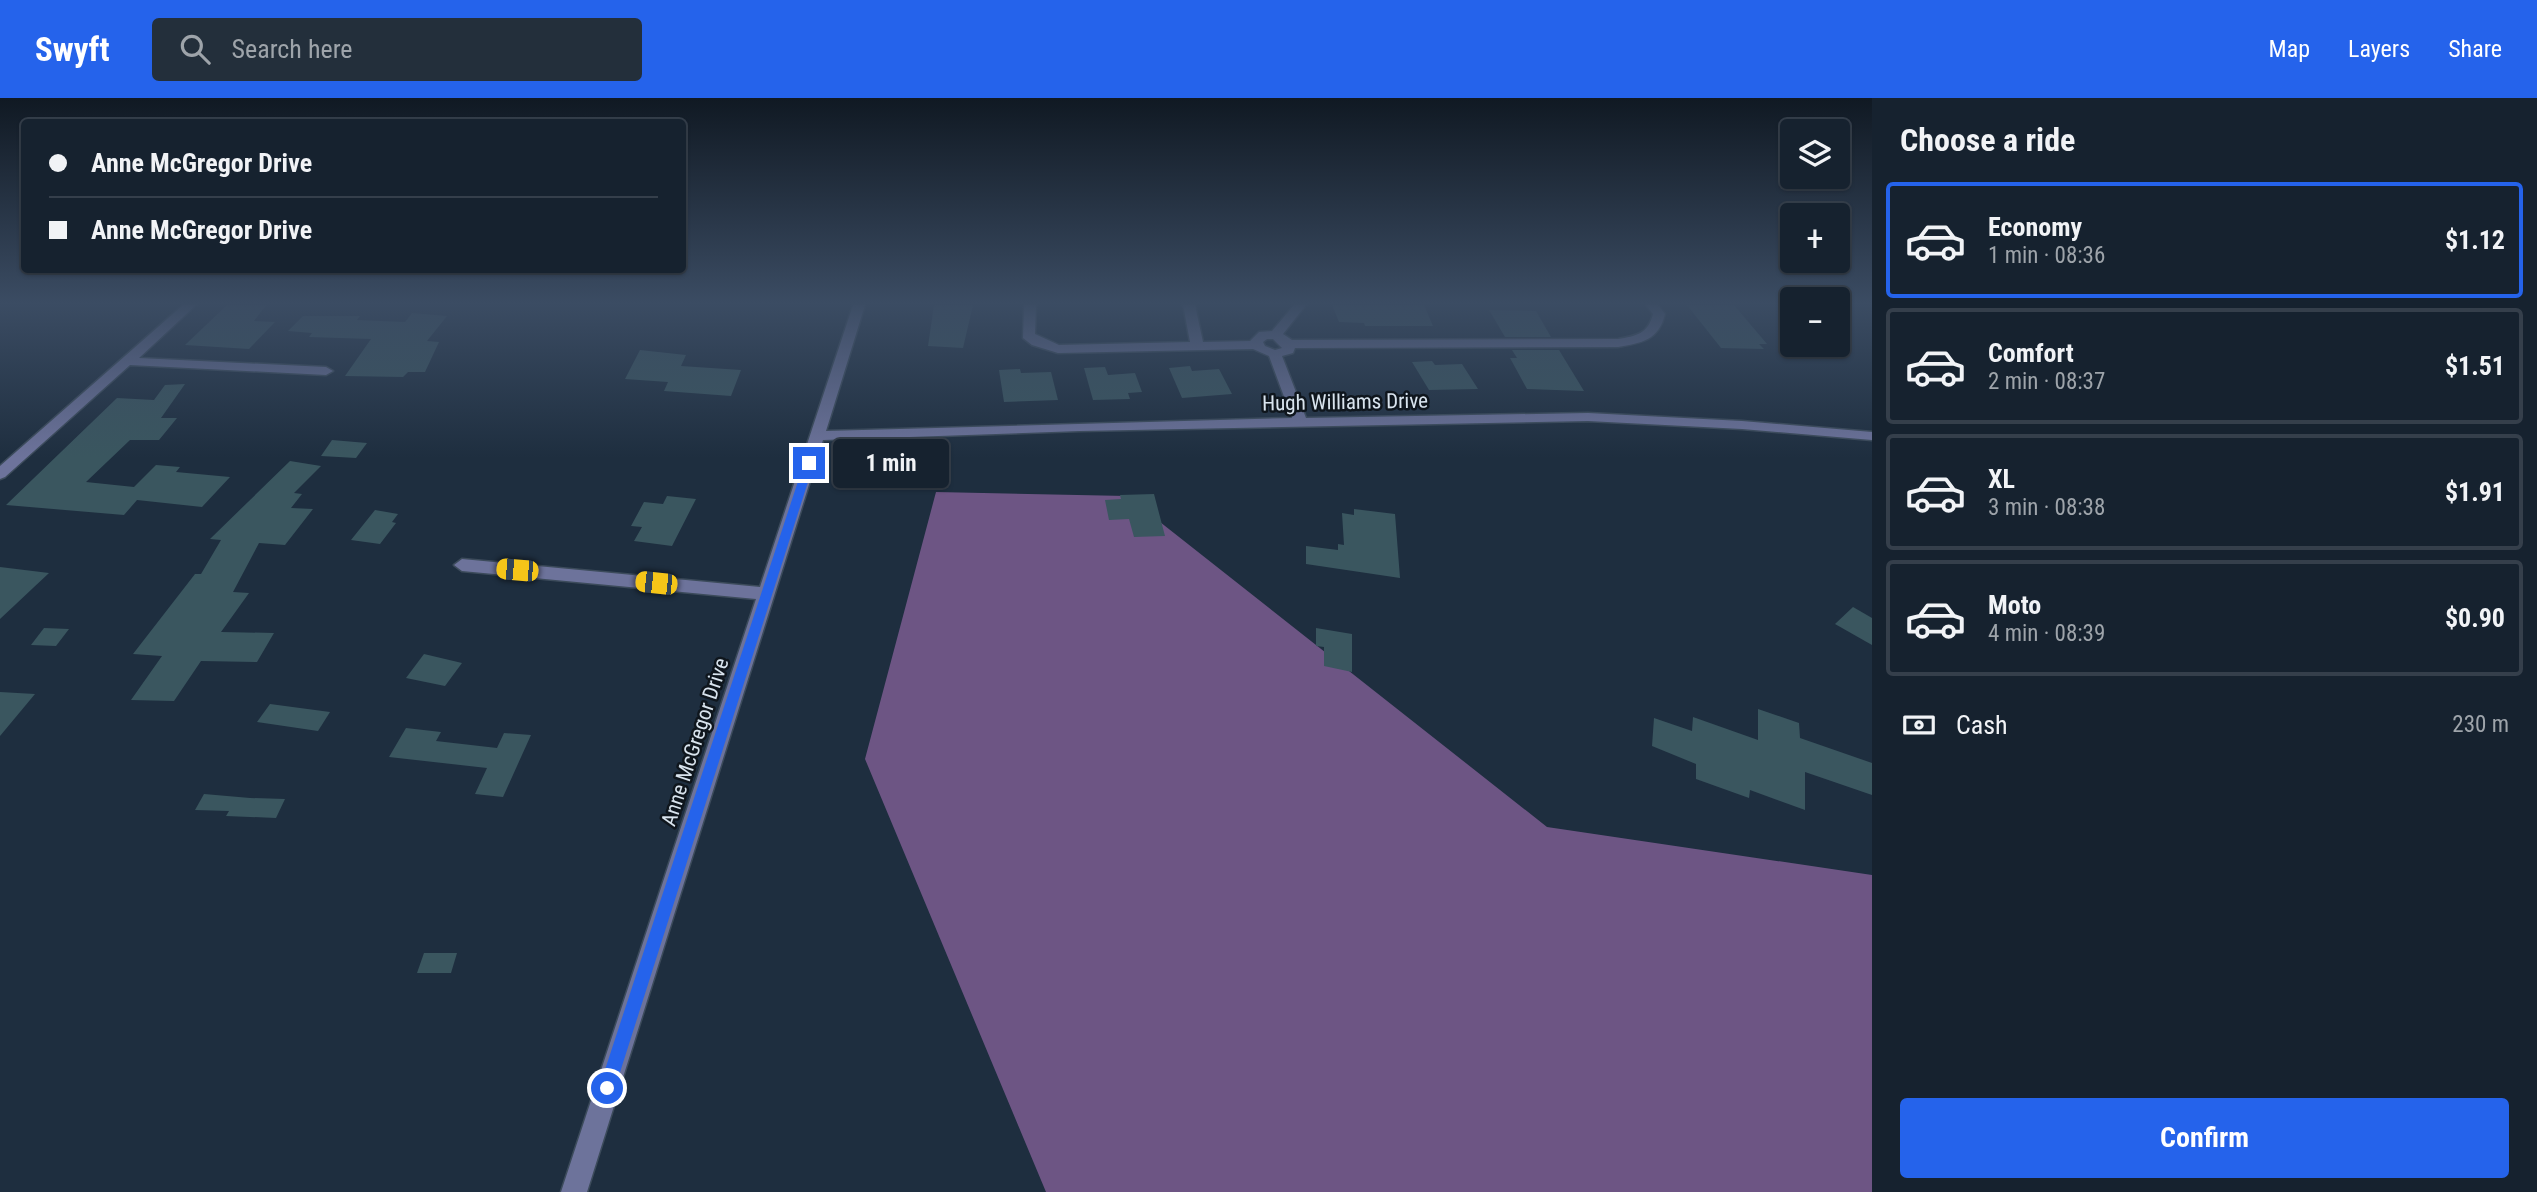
<!DOCTYPE html>
<meta charset="utf-8">
<style>
body{margin:0;font-family:"Roboto Condensed",sans-serif;background:#232f3b;color:#f1f3f6;height:100vh;display:flex;flex-direction:column;font-size:26px;white-space:nowrap}
*{box-sizing:border-box;margin:0}
p{font-size:23px;color:#9ea4aa}
.icon{flex:none;width:38px;height:38px;fill:none;stroke:currentColor;stroke-width:2;stroke-linecap:round;stroke-linejoin:round}
.map{position:relative;flex:1;overflow:hidden}
.side{display:flex;flex-direction:column;background:#16222f;width:665px}
.side>*{flex:none}
.hud{position:absolute;left:21px;top:21px;width:665px;height:154px;border-radius:7px;box-shadow:0 2px 5px #0004,0 0 0 2px #353f4b;display:grid;align-content:center;height:154px;padding:0 28px;background:#16222f}
.fabs{position:absolute;left:1780px;top:21px;display:grid;gap:14px}
.fabs a{display:grid;place-items:center;width:70px;height:70px;border-radius:7px;background:#16222f;box-shadow:0 2px 5px #0004,0 0 0 2px #353f4b;font-size:35px}
.end{position:absolute;width:32px;height:32px;margin:-16px;border:9px solid #2563eb;background:#fff;box-shadow:0 0 0 4px #fff}
.from{border-radius:50%}
.bubble{position:absolute;height:49px;border-radius:7px;background:#16222f;box-shadow:0 2px 5px #0004,0 0 0 2px #353f4b;font-size:23px;font-weight:700;line-height:49px;text-align:center}
.car{position:absolute;width:21px;height:42px;margin:-21px -10px;border-radius:9px;box-shadow:0 0 5px 2px #0007;background:linear-gradient(#f5c518 24%,#345 0 40%,#f5c518 0 76%,#345 0 86%,#f5c518 0)}
.hud b{display:flex;align-items:center;gap:24px;height:66px;font-size:26px}
.hud b+b{border-top:2px solid #353f4b}
.hud i{width:18px;height:18px;background:#f1f3f6}
ul{padding:0;list-style:none}
li{display:flex;align-items:center;gap:21px;height:116px;margin:0 14px 10px;padding:0 14px;border:4px solid #353f4b;border-radius:7px}
li div{flex:1}
li b{display:block;font-size:26px}
li em{font-style:normal;font-weight:700}
li.selected{border-color:#2563eb}
li>.icon{width:63px;height:63px;stroke-width:1.5}
h2{padding:0 28px;font-size:32px;line-height:84px}
.pay{display:flex;align-items:center;gap:18px;height:77px;padding:0 28px;font-size:26px}
.pay p{margin-inline-start:auto}
.primary-button{display:flex;gap:14px;margin-top:auto;padding:14px 28px}
.primary-button a{flex:1;height:80px;border-radius:7px;background:#2563eb;color:#fff;font-size:28px;font-weight:700;line-height:80px;text-align:center}
header{display:flex;align-items:center;gap:42px;box-sizing:border-box;height:98px;padding:0 35px;background:#2563eb;color:#fff}
header strong{font-size:33px}
nav{display:flex;gap:38px;margin-inline-start:auto;font-size:24px}
.search{width:490px;height:63px;background:#232f3b;display:flex;align-items:center;gap:18px;box-sizing:border-box;padding:0 24px;border-radius:7px;color:#9ea4aa;font-size:26px}
main{display:flex;flex:1;min-height:0}
.map>svg:first-child{display:block}
.forest{fill:#6d5584}
.building{fill:#3a565f}
.lines{fill:none;stroke-linecap:round;stroke-linejoin:round}
.minor-casing{stroke:#3c4b5b;stroke-width:3}
.minor{fill:#6d739b;fill-rule:evenodd}
.route{fill:#2563eb}
.labels{text-anchor:middle;dominant-baseline:central;stroke-width:5;stroke-linejoin:round;paint-order:stroke}
.street-label{font-size:21px;fill:#d9e4ee;stroke:#0f161d}
</style>
<header>
<strong>Swyft</strong>
<div class="search"><svg class="icon" aria-label="search" viewBox="0 0 24 24"><circle cx="10" cy="10" r="6"/><path d="M15 15l6 6"/></svg>Search here</div>
<nav><a>Map</a><a>Layers</a><a>Share</a></nav>
</header>
<main>
<div class="map">
<svg width="1872" height="1094" viewBox="0 0 1872 1094">
<rect width="100%" height="100%" fill="#1e2e3f"/>
<path class="forest" d="M936,394L1127,398L1547,729L1872,777V1094H1046L865,661Z"/>
<g class="building">
<path d="M227,207H266L254,223L275,224L249,251L185,247Z"/>
<path d="M934,207H973L963,250L928,248Z"/>
<path d="M1332,207H1424L1433,228H1365L1364,225L1339,224Z"/>
<path d="M1687,207H1734L1767,246H1759L1764,251L1721,250Z"/>
<path d="M1489,212L1536,213L1551,239H1505Z"/>
<path d="M412,215L447,218L427,243L439,244L425,274H408L403,279L345,278L371,241L309,239L312,235L288,233L303,218H360L357,222L405,224Z"/>
<path d="M640,252L686,257L681,268L741,272L731,298L664,293L668,284L625,281Z"/>
<path d="M1512,252H1559L1584,293L1527,291L1510,260H1517Z"/>
<path d="M1432,263L1435,267L1462,266L1478,291L1429,292L1412,264Z"/>
<path d="M1190,268L1192,273L1219,271L1232,296L1182,300L1169,270Z"/>
<path d="M1105,269L1108,277L1135,275L1142,294L1128,295L1130,301L1093,302L1084,270Z"/>
<path d="M1020,271L1021,275L1051,274L1058,302L1004,304L999,272Z"/>
<path d="M185,286L161,320H177L159,342H130L86,384L134,389L156,367L180,369L176,374L230,379L202,409L137,402L124,417L6,407L117,300L154,302L165,287Z"/>
<path d="M332,342L367,345L356,360L321,358Z"/>
<path d="M290,363L321,368L294,395L302,396L291,410L313,411L285,447L259,445L233,494L249,495L221,534L274,535L257,564L201,563L174,603L131,602L162,558L133,556L195,476H201L221,442L210,441Z"/>
<path d="M1154,396L1165,438L1134,439L1129,421L1109,422L1105,402L1121,401L1120,397Z"/>
<path d="M667,398L696,401L672,448L634,443L642,429L631,428L644,404L663,406Z"/>
<path d="M1354,411L1395,416L1400,480L1306,466V448L1338,452V446L1344,447L1342,415L1354,417Z"/>
<path d="M375,412L398,416L392,424L396,425L380,446L351,442Z"/>
<path d="M0,469L49,475L0,521Z"/>
<path d="M1853,509L1872,520V547L1835,526Z"/>
<path d="M44,530L69,531L56,548L31,547Z"/>
<path d="M1316,530L1352,536V574L1324,568V549L1316,548Z"/>
<path d="M424,556L462,565L445,588L406,580Z"/>
<path d="M0,594L35,596L0,638Z"/>
<path d="M270,606L330,614L318,633L257,624Z"/>
<path d="M1758,611L1799,625L1800,640L1872,665V697L1805,674V712L1750,692L1749,700L1696,681V666L1652,648L1654,620L1692,633L1693,619L1758,642Z"/>
<path d="M406,630L441,634L436,643L497,650L504,635L531,637L503,699L475,696L487,670L389,659Z"/>
<path d="M204,696L250,700L285,701L276,720L226,718L229,713L195,712Z"/>
<path d="M424,855H457L451,875H417Z"/>
</g>
<g class="lines">
<g class="minor-casing">
<g id="minor">
<path d="M183,207H196L139,260L326,269L333,273L326,277L130,267L5,379L0,381V368Z"/>
<path d="M853,207H865L826,333L1292,320L1269,258L1253,251L1058,255L1032,247L1023,240L1024,207H1036L1035,236L1059,247L1190,244L1183,207H1195L1203,244L1250,243L1259,234L1272,233L1294,207H1306L1283,236L1292,242L1618,241C1636,238 1648,236 1653,216L1646,207H1658L1665,216C1659,242 1642,245 1618,249L1295,250L1293,255L1282,258L1306,320L1588,315L1742,323L1872,334V342L1742,331L1588,323L1080,333L823,342L587,1094H561L756,501L462,473L454,467L462,461L760,489ZM1267,241H1273L1282,250L1275,252L1265,248L1263,244Z"/>
</g>
</g>
<use href="#minor" class="minor"/>
</g>
<linearGradient id="sky" x2="0" y2="1"><stop stop-color="#101923"/><stop offset="0.57" stop-color="#3b4c63"/><stop offset="1" stop-color="#3b4c63" stop-opacity="0"/></linearGradient>
<rect width="1872" height="360" fill="url(#sky)"/>
<path class="route" d="M809,362L814,365L615,990L613,996L607,998L602,996L599,990L804,365Z"/>
<g class="labels">
<g class="street-label">
<text transform="translate(1345 304) rotate(-1)">Hugh Williams Drive</text>
<text transform="translate(695 644) rotate(-72)">Anne McGregor Drive</text>
</g>
</g>
</svg>
<div class="fabs">
<a><svg class="icon" aria-label="layers" viewBox="0 0 24 24"><path d="M12 4l9 5-9 5-9-5zM3 14l9 5 9-5"/></svg></a>
<a>+</a>
<a>−</a>
</div>
<i class="end from" style="left:607px;top:990px"></i>
<i class="end" style="left:809px;top:365px"></i>
<div class="bubble" style="left:833px;top:341px;width:116px">1 min</div>
<i class="car" style="left:517px;top:472px;rotate:275deg"></i>
<i class="car" style="left:656px;top:485px;rotate:276deg"></i>
<div class="hud">
<b><i class="from"></i>Anne McGregor Drive</b>
<b><i></i>Anne McGregor Drive</b>
</div>
</div>
<section class="side">
<h2>Choose a ride</h2>
<ul>
<li class="selected"><svg class="icon" aria-label="car" viewBox="0 0 24 24"><path d="M5 17H2v-5l4-1 3-4h7l3 4 3 1v5h-3M9 17h6M6 11h13"/><circle cx="7" cy="17" r="2"/><circle cx="17" cy="17" r="2"/></svg><div><b>Economy</b><p>1 min · 08:36</p></div><em>$1.12</em></li>
<li><svg class="icon" aria-label="car" viewBox="0 0 24 24"><path d="M5 17H2v-5l4-1 3-4h7l3 4 3 1v5h-3M9 17h6M6 11h13"/><circle cx="7" cy="17" r="2"/><circle cx="17" cy="17" r="2"/></svg><div><b>Comfort</b><p>2 min · 08:37</p></div><em>$1.51</em></li>
<li><svg class="icon" aria-label="car" viewBox="0 0 24 24"><path d="M5 17H2v-5l4-1 3-4h7l3 4 3 1v5h-3M9 17h6M6 11h13"/><circle cx="7" cy="17" r="2"/><circle cx="17" cy="17" r="2"/></svg><div><b>XL</b><p>3 min · 08:38</p></div><em>$1.91</em></li>
<li><svg class="icon" aria-label="car" viewBox="0 0 24 24"><path d="M5 17H2v-5l4-1 3-4h7l3 4 3 1v5h-3M9 17h6M6 11h13"/><circle cx="7" cy="17" r="2"/><circle cx="17" cy="17" r="2"/></svg><div><b>Moto</b><p>4 min · 08:39</p></div><em>$0.90</em></li>
</ul>
<div class="pay"><svg class="icon" aria-label="cash" viewBox="0 0 24 24"><path d="M3 7h18v10H3z"/><circle cx="12" cy="12" r="2"/></svg>Cash<p>230 m</p></div>
<div class="primary-button"><a>Confirm</a></div>
</section>
</main>
